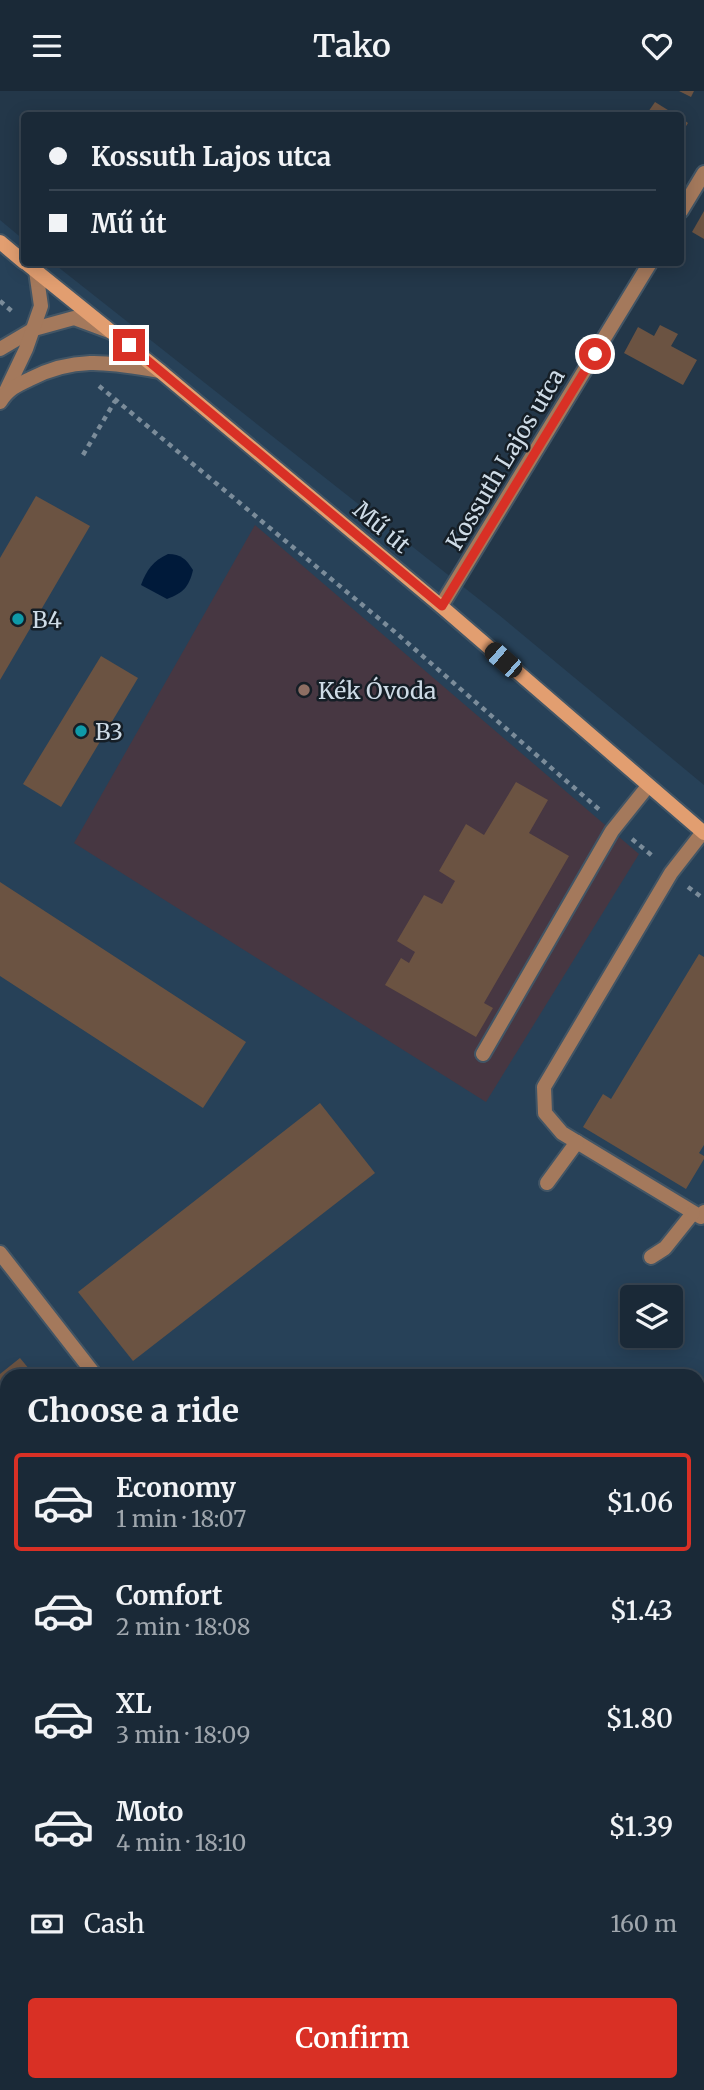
<!DOCTYPE html>
<meta charset="utf-8">
<style>
body{margin:0;font-family:Merriweather,serif;background:#273542;color:#f1f3f6;height:100vh;display:flex;flex-direction:column;font-size:26px;white-space:nowrap}
*{box-sizing:border-box;margin:0}
p{font-size:23px;color:#9fa6ad}
.icon{flex:none;width:38px;height:38px;fill:none;stroke:currentColor;stroke-width:2;stroke-linecap:round;stroke-linejoin:round}
.map{position:relative;flex:1;overflow:hidden}
.drawer{position:absolute;left:0px;top:1278px;width:705px;height:723px;display:flex;flex-direction:column;background:#1a2937;border-radius:21px 21px 0 0;box-shadow:0 4px 18px #0003,0 0 0 2px #384552}
.drawer>*{flex:none}
.banner{position:absolute;left:21px;top:21px;width:663px;height:154px;border-radius:7px;box-shadow:0 4px 18px #0003,0 0 0 2px #384552;display:grid;align-content:center;height:154px;padding:0 28px;background:#1a2937}
.tools{position:absolute;left:620px;top:1194px;display:grid;gap:14px}
.tools a{display:grid;place-items:center;width:63px;height:63px;border-radius:7px;background:#1a2937;box-shadow:0 4px 18px #0003,0 0 0 2px #384552;font-size:35px}
.end{position:absolute;width:32px;height:32px;margin:-16px;border:9px solid #d93025;background:#fff;box-shadow:0 0 0 4px #fff}
.from{border-radius:50%}
.car{position:absolute;width:21px;height:42px;margin:-21px -10px;border-radius:9px;box-shadow:0 0 5px 2px #0007;background:linear-gradient(#222 24%,#8ab4d8 0 40%,#222 0 76%,#8ab4d8 0 86%,#222 0)}
.banner b{display:flex;align-items:center;gap:24px;height:66px;font-size:26px}
.banner b+b{border-top:2px solid #384552}
.banner i{width:18px;height:18px;background:#f1f3f6}
ul{padding:0;list-style:none}
li{display:flex;align-items:center;gap:21px;height:98px;margin:0 14px 10px;padding:0 14px;border:4px solid transparent;border-radius:7px}
li div{flex:1}
li b{display:block;font-size:26px}
li em{font-style:normal;font-weight:600}
li.active{border-color:#d93025}
li>.icon{width:63px;height:63px;stroke-width:1.5}
h2{padding:0 28px;font-size:32px;line-height:84px}
.pay{display:flex;align-items:center;gap:18px;height:77px;padding:0 28px;font-size:26px}
.pay p{margin-inline-start:auto}
.button{display:flex;gap:14px;margin-top:auto;padding:14px 28px}
.button a{flex:1;height:80px;border-radius:7px;background:#d93025;color:#fff;font-size:28px;font-weight:600;line-height:80px;text-align:center}
header{display:flex;justify-content:space-between;align-items:center;height:91px;padding:0 28px;background:#1a2937;font-size:32px;font-weight:600}
.map>svg:first-child{display:block}
.built{fill:#274158;fill-rule:evenodd}
.education{fill:#473742}
.green{fill:#2f603b}
.water{fill:#001a3a}
.building{fill:#6b5342}
.lines{fill:none;stroke-linecap:round;stroke-linejoin:round}
.lane-casing{stroke:#425565;stroke-width:18}
.street-casing{stroke:#425565;stroke-width:18}
.secondary-casing{stroke:#425565;stroke-width:18}
.path{stroke:#7b8c9a;stroke-width:4.5;stroke-dasharray:5 5;stroke-linecap:butt}
.lane{stroke:#a4795c;stroke-width:14}
.street{stroke:#a4795c;stroke-width:14}
.secondary{stroke:#e29e70;stroke-width:14}
.route{stroke:#d93025;stroke-width:9}
.culture-dot{fill:#0f9aa8;stroke:#151e26;stroke-width:2.5}
.education-dot{fill:#8d6e63;stroke:#151e26;stroke-width:2.5}
.labels{text-anchor:middle;dominant-baseline:central;stroke-width:5;stroke-linejoin:round;paint-order:stroke}
.street-label{font-size:23px;fill:#cedbe6;stroke:#151e26}
.poi-label{font-size:23px;fill:#cedbe6;stroke:#151e26;text-anchor:start}
</style>
<header><svg class="icon" aria-label="menu" viewBox="0 0 24 24"><path d="M4 6h16M4 12h16M4 18h16"/></svg>Tako<svg class="icon" aria-label="heart" viewBox="0 0 24 24"><path d="M12 20l-8-8c-3-5 5-10 8-4 3-6 11-1 8 4z"/></svg></header>
<div class="map">
<svg width="704" height="1999" viewBox="0 0 704 1999">
<rect width="100%" height="100%" fill="#233749"/>
<g class="built">
<path d="M0,129L24,149V172H53L499,524L704,694V1389L698,1386V1284H7V1489L0,1480ZM632,1206H670V1244H632Z"/>
<path d="M704,1643V1999H330L327,1993H698V1651Z"/>
</g>
<path class="education" d="M255,434L639,763L486,1011L74,752Z"/>
<g class="green">
<path d="M698,1386L704,1389V1643L698,1651Z"/>
<path d="M0,1480L7,1489V1993H327L330,1999H0Z"/>
</g>
<path class="water" d="M168,463C181,463 186,468 193,479C189,496 183,502 167,508L141,494C147,478 153,470 168,463Z"/>
<g class="building">
<path d="M679,0H694L691,6Z"/>
<path d="M655,11L676,24H646Z"/>
<path d="M681,27L688,32L681,43Z"/>
<path d="M704,120V148L692,141Z"/>
<path d="M660,234L678,243L671,255L697,269L683,294L624,262L638,236L654,245Z"/>
<path d="M36,405L90,435L0,589V467Z"/>
<path d="M101,565L138,587L61,716L23,693Z"/>
<path d="M516,691L548,709L529,742L569,765L484,912L493,917L476,946L385,894L401,867L409,872L415,861L397,850L424,804L442,813L455,790L439,780L466,733L484,744Z"/>
<path d="M0,791L246,951L203,1017L0,885Z"/>
<path d="M699,863L704,866V1054L699,1062L704,1065V1068L686,1098L583,1036L603,1003L611,1008Z"/>
<path d="M320,1012L375,1082L133,1270L78,1201Z"/>
<path d="M20,1267L34,1284H7V1391L0,1382V1283Z"/>
</g>
<g class="lines">
<g class="lane-casing">
<g id="lane">
<path d="M0,258L34,238L74,227L109,240"/>
<path d="M6,300L26,258L41,215L36,180"/>
<path d="M0,311C8,298 17,294 30,288C77,264 111,272 160,280"/>
<path d="M703,741L671,782L544,996L545,1022L562,1042L701,1126L704,1121"/>
<path d="M483,963L612,740L648,695"/>
<path d="M547,1092L577,1051"/>
<path d="M0,1162L95,1284"/>
<path d="M651,1166L665,1157L693,1122"/>
<path d="M698,1823L704,1824"/>
<path d="M698,1839H704"/>
<path d="M590,1993L634,1999"/>
<path d="M458,1999L460,1993"/>
<path d="M701,1999L704,1998"/>
</g>
</g>
<g class="street-casing">
<g id="street">
<path d="M681,120L704,82"/>
<path d="M441,515L650,172"/>
</g>
</g>
<g class="secondary-casing">
<g id="secondary">
<path d="M0,151L24,171"/>
<path d="M26,172L160,280L441,515L704,742"/>
</g>
</g>
<g class="path">
<path d="M0,210L15,223"/>
<path d="M99,295L395,541L602,721"/>
<path d="M83,364L115,310"/>
<path d="M632,748L655,767"/>
<path d="M688,796L704,808"/>
</g>
<use href="#lane" class="lane"/>
<use href="#street" class="street"/>
<use href="#secondary" class="secondary"/>
</g>
<g class="lines">
<path class="route" d="M129,254L442,515L595,263"/>
</g>
<g class="culture-dot">
<circle cx="18" cy="528" r="7"/>
<circle cx="81" cy="640" r="7"/>
</g>
<circle class="education-dot" cx="304" cy="599" r="7"/>
<g class="labels">
<g class="street-label">
<text transform="translate(505 368) rotate(-59)">Kossuth Lajos utca</text>
<text transform="translate(382 436) rotate(40)">Mű út</text>
</g>
<g class="poi-label">
<text x="32" y="528">B4</text>
<text x="318" y="599">Kék Óvoda</text>
<text x="95" y="640">B3</text>
</g>
</g>
</svg>
<div class="tools">
<a><svg class="icon" aria-label="layers" viewBox="0 0 24 24"><path d="M12 4l9 5-9 5-9-5zM3 14l9 5 9-5"/></svg></a>
</div>
<i class="end from" style="left:595px;top:263px"></i>
<i class="end" style="left:129px;top:254px"></i>
<i class="car" style="left:503px;top:569px;rotate:311deg"></i>
<div class="banner">
<b><i class="from"></i>Kossuth Lajos utca</b>
<b><i></i>Mű út</b>
</div>
<section class="drawer">
<h2>Choose a ride</h2>
<ul>
<li class="active"><svg class="icon" aria-label="car" viewBox="0 0 24 24"><path d="M5 17H2v-5l4-1 3-4h7l3 4 3 1v5h-3M9 17h6M6 11h13"/><circle cx="7" cy="17" r="2"/><circle cx="17" cy="17" r="2"/></svg><div><b>Economy</b><p>1 min · 18:07</p></div><em>$1.06</em></li>
<li><svg class="icon" aria-label="car" viewBox="0 0 24 24"><path d="M5 17H2v-5l4-1 3-4h7l3 4 3 1v5h-3M9 17h6M6 11h13"/><circle cx="7" cy="17" r="2"/><circle cx="17" cy="17" r="2"/></svg><div><b>Comfort</b><p>2 min · 18:08</p></div><em>$1.43</em></li>
<li><svg class="icon" aria-label="car" viewBox="0 0 24 24"><path d="M5 17H2v-5l4-1 3-4h7l3 4 3 1v5h-3M9 17h6M6 11h13"/><circle cx="7" cy="17" r="2"/><circle cx="17" cy="17" r="2"/></svg><div><b>XL</b><p>3 min · 18:09</p></div><em>$1.80</em></li>
<li><svg class="icon" aria-label="car" viewBox="0 0 24 24"><path d="M5 17H2v-5l4-1 3-4h7l3 4 3 1v5h-3M9 17h6M6 11h13"/><circle cx="7" cy="17" r="2"/><circle cx="17" cy="17" r="2"/></svg><div><b>Moto</b><p>4 min · 18:10</p></div><em>$1.39</em></li>
</ul>
<div class="pay"><svg class="icon" aria-label="cash" viewBox="0 0 24 24"><path d="M3 7h18v10H3z"/><circle cx="12" cy="12" r="2"/></svg>Cash<p>160 m</p></div>
<div class="button"><a>Confirm</a></div>
</section>
</div>
